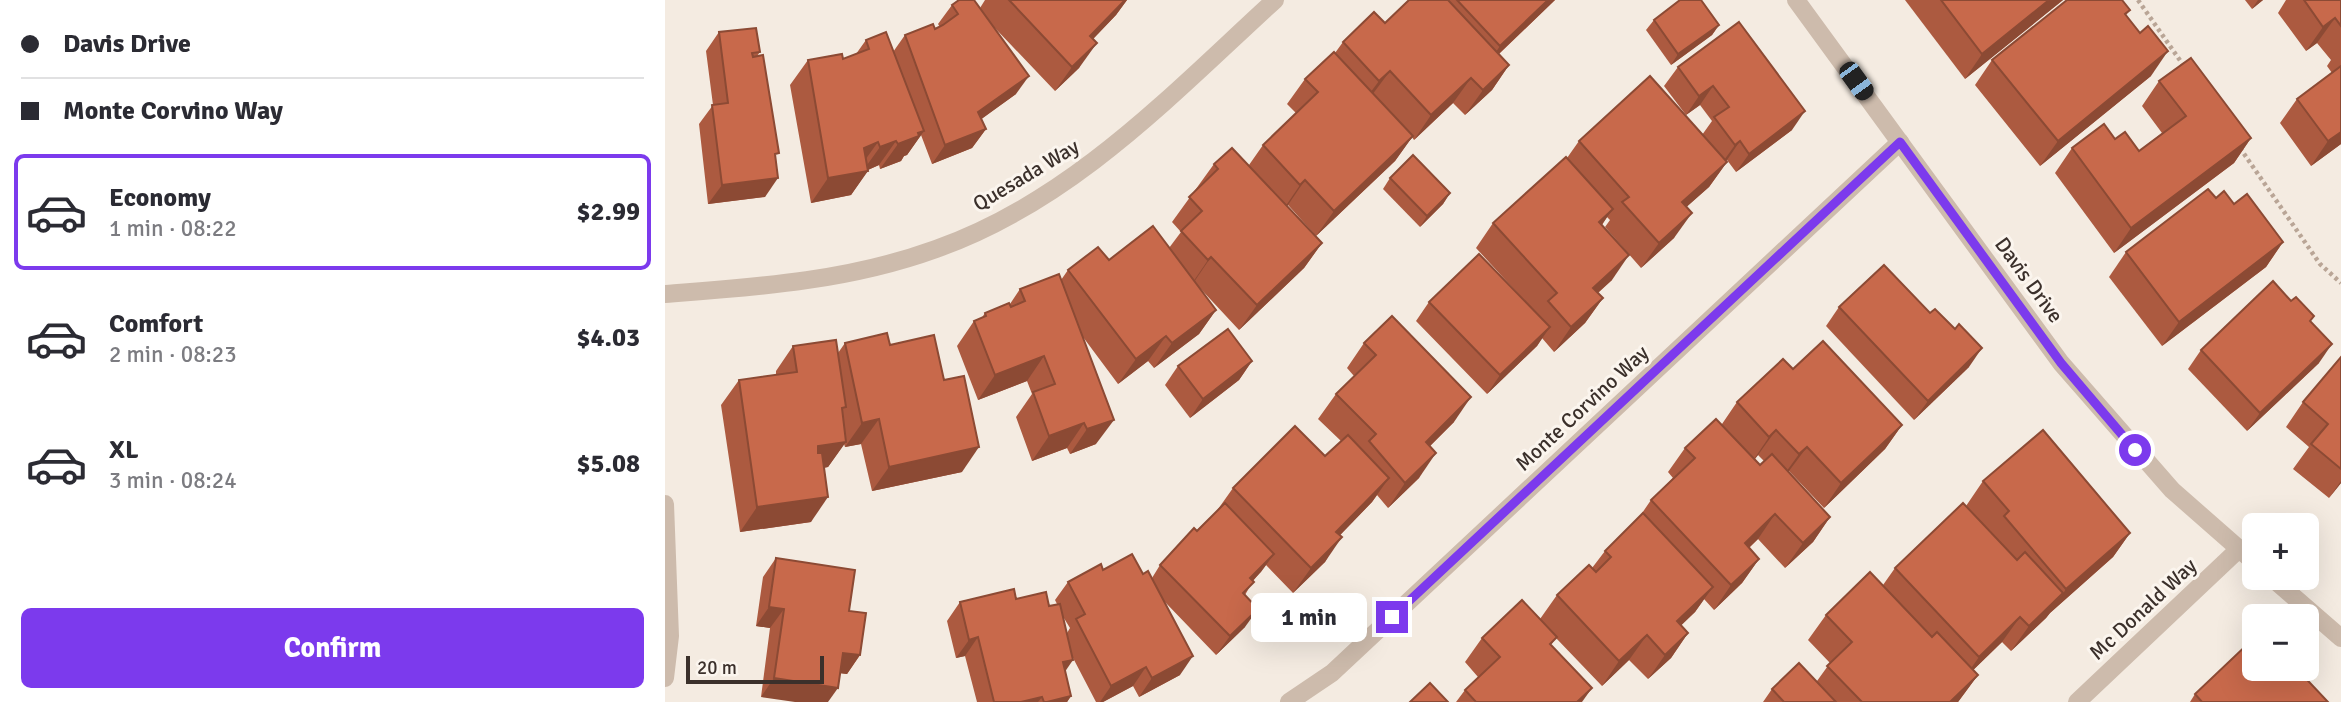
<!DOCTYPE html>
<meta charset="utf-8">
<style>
body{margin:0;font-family:Signika,sans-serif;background:#f7f7f7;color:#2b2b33;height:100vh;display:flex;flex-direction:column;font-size:26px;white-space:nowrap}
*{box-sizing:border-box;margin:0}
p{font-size:23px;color:#7c7c81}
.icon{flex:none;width:38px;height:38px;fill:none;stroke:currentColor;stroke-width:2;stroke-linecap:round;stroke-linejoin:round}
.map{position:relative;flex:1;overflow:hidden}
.drawer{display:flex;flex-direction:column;background:#fff;width:665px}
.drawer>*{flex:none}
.hud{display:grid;align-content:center;height:154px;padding:0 21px;background:#fff}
.buttons{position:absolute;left:1577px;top:513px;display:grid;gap:14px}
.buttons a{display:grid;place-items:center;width:77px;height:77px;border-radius:10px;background:#fff;box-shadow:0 7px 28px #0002;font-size:35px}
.scale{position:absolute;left:21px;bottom:18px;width:138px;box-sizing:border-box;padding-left:7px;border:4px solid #3b302b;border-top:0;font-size:19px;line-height:24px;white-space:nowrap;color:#3b302b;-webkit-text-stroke:5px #fbf5ee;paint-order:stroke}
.end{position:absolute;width:32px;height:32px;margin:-16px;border:9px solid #7c3aed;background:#fff;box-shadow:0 0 0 4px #fff}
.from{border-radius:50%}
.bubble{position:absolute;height:49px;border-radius:10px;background:#fff;box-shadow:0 7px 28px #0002;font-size:23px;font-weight:800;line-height:49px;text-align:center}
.car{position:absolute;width:21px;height:42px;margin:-21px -10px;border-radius:9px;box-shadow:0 0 5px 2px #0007;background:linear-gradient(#222 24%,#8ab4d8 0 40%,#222 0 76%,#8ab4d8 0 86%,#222 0)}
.hud b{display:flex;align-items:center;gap:24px;height:66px;font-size:26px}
.hud b+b{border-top:2px solid #e1e1e2}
.hud i{width:18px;height:18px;background:#2b2b33}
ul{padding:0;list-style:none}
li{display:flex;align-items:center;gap:21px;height:116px;margin:0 14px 10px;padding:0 7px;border:4px solid transparent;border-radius:10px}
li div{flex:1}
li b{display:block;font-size:26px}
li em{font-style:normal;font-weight:800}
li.active{border-color:#7c3aed}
li>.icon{width:63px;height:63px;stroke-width:1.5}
.action{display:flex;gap:14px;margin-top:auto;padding:14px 21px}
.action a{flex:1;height:80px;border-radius:10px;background:#7c3aed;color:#fff;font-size:28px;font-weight:800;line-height:80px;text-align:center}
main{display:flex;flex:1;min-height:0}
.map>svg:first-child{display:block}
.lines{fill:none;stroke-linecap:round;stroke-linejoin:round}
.path{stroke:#b9a596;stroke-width:4.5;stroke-dasharray:3.5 3.5;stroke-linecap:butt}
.street{stroke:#cdbbac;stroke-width:18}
.wall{fill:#ac5a40;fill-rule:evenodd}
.shaded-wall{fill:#8c4a34}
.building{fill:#c8694b;stroke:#8c4a34;stroke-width:2}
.route{stroke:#7c3aed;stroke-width:9}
.labels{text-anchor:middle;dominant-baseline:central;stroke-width:6;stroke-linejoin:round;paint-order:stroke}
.street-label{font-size:21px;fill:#3b302b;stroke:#fbf5ee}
</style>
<main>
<section class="drawer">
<div class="hud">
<b><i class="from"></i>Davis Drive</b>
<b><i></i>Monte Corvino Way</b>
</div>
<ul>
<li class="active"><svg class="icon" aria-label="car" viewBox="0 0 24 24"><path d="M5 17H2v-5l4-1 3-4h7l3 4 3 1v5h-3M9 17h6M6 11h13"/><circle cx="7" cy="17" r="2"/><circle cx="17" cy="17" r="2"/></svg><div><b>Economy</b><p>1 min · 08:22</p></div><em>$2.99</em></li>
<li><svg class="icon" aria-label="car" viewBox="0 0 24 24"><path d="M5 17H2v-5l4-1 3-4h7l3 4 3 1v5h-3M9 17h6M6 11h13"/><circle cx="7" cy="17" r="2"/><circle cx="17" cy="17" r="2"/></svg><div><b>Comfort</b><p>2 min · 08:23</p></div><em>$4.03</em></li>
<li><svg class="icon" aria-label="car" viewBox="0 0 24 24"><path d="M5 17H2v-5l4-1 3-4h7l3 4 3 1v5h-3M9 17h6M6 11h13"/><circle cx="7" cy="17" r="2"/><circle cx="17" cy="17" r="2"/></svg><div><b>XL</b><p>3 min · 08:24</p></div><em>$5.08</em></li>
</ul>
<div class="action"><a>Confirm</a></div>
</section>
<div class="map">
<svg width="1676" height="702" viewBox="0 0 1676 702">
<rect width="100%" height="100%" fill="#f4ebe1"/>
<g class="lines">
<g class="path">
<path d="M1473,0L1521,69"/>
<path d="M1575,148L1655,264L1676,283"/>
</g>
<g class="street">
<path d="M1131,0L1396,363L1507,490L1589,562"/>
<path d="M0,294C92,287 183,281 271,249C407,201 506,95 610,0"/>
<path d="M0,504L5,636L0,678"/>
<path d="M1607,578L1676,638"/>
<path d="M624,702L667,673L1235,142"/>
<path d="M1412,702L1574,549"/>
</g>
</g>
<g class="wall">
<path d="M320,0H462L451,15L428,39L414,68L390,91L328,26L351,94L316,119L321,129L307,148L267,164L256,135L242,155L239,156L236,161L215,169L214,165L203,170L186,195L146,203L125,85L143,60L178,59L191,54L201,40L228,52L240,35L270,29L275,27L273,24L287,5L315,8Z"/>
<path d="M744,0H890L834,54L844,65L827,90L800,115L788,103L749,140L747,137L730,161L651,236L623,205L622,206L657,243L639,268L574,330L533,286L551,310L534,334L489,368L483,361L453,384L418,337L431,444L405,454L402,448L367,461L351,417L367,394L362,381L313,400L292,346L309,321L316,319L320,313L345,304L355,289L396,280L403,270L504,248L516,232L507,222L549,164L584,165L598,145L631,113L622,104L640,79L670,53L678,42L720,23Z"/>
<path d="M1240,0H1398L1300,79Z"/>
<path d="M1580,0H1598L1587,9Z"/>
<path d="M1621,0H1676V144L1646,166L1615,123L1632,99L1667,73L1662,66L1666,60L1652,43L1641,51L1613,13Z"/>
<path d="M1465,10L1461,15L1486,76L1375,166L1310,85L1327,60Z"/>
<path d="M989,20L1054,25L1047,35L1006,65L981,30Z"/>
<path d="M54,32L95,52L92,56L110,158L100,197L43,204L34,124L48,105L41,51Z"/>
<path d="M1013,67L1127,130L1071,172L1062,160L1060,161L1062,162L1044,187L1021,207L1009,238L976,268L940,227L945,220L942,217L937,225L947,280L933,293L938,298L920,323L889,352L877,338L872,346L822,394L751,321L764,302L857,298L811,248L828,223L902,158L914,141L1037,135L1047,121L1035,105L1021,115L999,86Z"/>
<path d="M1494,81L1586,138L1569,163L1449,253L1390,173L1407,148L1450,139L1474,151L1497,133L1477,106Z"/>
<path d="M725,178L785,193L778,204L755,227L718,189Z"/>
<path d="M1551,198L1569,204L1618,242L1601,267L1497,346L1444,277L1461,252Z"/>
<path d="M1174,307L1265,313L1304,367L1249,420L1161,326Z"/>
<path d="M1645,321L1654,363L1582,431L1523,369L1536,350Z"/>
<path d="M180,343L225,345L297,472L207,491L196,444L180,447L179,444L163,467L159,468L146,522L75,532L56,405L74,380L111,375V371L128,346L173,353Z"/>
<path d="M699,343L789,422L765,446L754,478L723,508L712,495L707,502L675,535L660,562L628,593L601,565L588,581L580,595V627L551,655L499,601L515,675L474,697L468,686L438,702H431L407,656L400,671L406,696L402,702H312L300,656L291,658L282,621L295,602L351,599L384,606L392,604L390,600L403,582L438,570L478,574L487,578L495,565L551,512L568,488L660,456L676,441L653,419L671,394L689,376L682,368ZM397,615L405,628L402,633Z"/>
<path d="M1676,357V483L1664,498L1628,469L1644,447L1621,427L1638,402Z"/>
<path d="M587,361L574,380L525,418L500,385L513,366Z"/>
<path d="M1128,369L1237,425L1220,449L1159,508L1124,471L1123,472L1165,517L1148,542L1120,568L1093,539L1084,548L1094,559L1077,583L1049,610L1039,599L1030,612L1016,625L1023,633L1006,658L983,679L964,660L937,686L891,638L886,645L917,702H791L800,690L813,677L800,662L817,638L875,619L892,595L927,568L940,551L973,519L986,500L1008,478L1003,472L1020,448L1057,424L1072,402ZM1093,455L1099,461L1095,465L1090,459Z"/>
<path d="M1318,481L1465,533L1448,557L1385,613L1381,618L1346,651L1337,642L1308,670L1313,675L1293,702H1098L1107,689L1152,681L1165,663L1143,640L1161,615L1218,585L1230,568L1301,506Z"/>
<path d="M111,558L184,611L195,655L182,674L175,673L96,697L105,628L91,626L98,577Z"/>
<path d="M1530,694L1663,702H1525Z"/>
</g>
<g class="shaded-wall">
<path d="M460,0H462L451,15L407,61L425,36Z"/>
<path d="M883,0H890L822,65L835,46Z"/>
<path d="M1384,0H1398L1300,79L1317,54Z"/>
<path d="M1593,0H1598L1587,9Z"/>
<path d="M1670,18L1652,43L1641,51L1658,27Z"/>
<path d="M1054,25L1047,35L1006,65L1013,54Z"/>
<path d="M432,43L414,68L390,91L407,67Z"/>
<path d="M1503,51L1486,76L1375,166L1393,141Z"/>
<path d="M844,65L827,90L800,115L818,90Z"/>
<path d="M725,71L707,95L696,105L714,81Z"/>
<path d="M364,76L351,94L300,131L313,112Z"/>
<path d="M806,78L788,103L749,140L766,115Z"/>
<path d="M1048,86L1035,105L1021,115L1034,96Z"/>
<path d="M1140,111L1127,130L1071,172L1084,154Z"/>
<path d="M321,129L307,148L267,164L280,145Z"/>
<path d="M259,131L242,155L239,156L236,161L215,169L233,144Z"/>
<path d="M1676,132V144L1646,166L1663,141Z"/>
<path d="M748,136L730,161L651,236L669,211Z"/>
<path d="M1586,138L1569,163L1449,253L1466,228Z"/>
<path d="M231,141L214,165L198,172L203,171L186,195L146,203L163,178L197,172L215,147Z"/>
<path d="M1075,141L1062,160L1057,163L1070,145Z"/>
<path d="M213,142L195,167L199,148Z"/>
<path d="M1062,162L1044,187L999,227L1017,202Z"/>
<path d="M113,178L100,197L43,204L57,185Z"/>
<path d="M640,180L623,205L618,210L635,185Z"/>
<path d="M785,193L778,204L755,227L762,216Z"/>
<path d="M948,209L930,234L934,222Z"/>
<path d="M1027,213L1009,238L976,268L994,243Z"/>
<path d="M1618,242L1601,267L1497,346L1514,322Z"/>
<path d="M657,243L639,268L574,330L592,305Z"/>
<path d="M964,255L947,280L911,312L928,288Z"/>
<path d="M546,257L529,282L526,285L543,260Z"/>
<path d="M938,298L920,323L889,352L906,327Z"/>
<path d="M551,310L534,334L489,368L507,343Z"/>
<path d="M885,327L872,346L822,394L835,375Z"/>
<path d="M501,336L483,361L453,384L471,359Z"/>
<path d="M1667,344L1654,363L1582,431L1595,413Z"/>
<path d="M1317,348L1304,367L1249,420L1263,401Z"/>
<path d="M379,356L362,381L313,400L330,375Z"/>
<path d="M587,361L574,380L525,418L538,399Z"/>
<path d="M806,397L789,422L744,467L761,442Z"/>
<path d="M214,419L196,444L180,447L197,423Z"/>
<path d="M449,420L431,444L405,454L422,429Z"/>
<path d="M419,423L402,448L367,461L384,436Z"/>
<path d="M1237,425L1220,449L1159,508L1176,483Z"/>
<path d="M1111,430L1093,455L1087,462L1104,437Z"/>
<path d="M181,442L163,467L135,471L153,446Z"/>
<path d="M314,447L297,472L207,491L224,467Z"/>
<path d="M1142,447L1124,471L1116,479L1134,454Z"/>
<path d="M771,453L754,478L723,508L740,483Z"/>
<path d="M724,478L707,502L654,557L671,532Z"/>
<path d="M1676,481V483L1664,498Z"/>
<path d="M163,497L146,522L75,532L92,507Z"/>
<path d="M1110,514L1093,539L1062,568L1080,543Z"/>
<path d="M1165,517L1148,542L1120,568L1138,543Z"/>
<path d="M1465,533L1448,557L1385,613L1381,618L1346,651L1364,626L1397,595L1401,589Z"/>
<path d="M677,537L660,562L628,593L646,568Z"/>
<path d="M609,554L596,572L572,597L585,578Z"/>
<path d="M1094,559L1077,583L1049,610L1066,585Z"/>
<path d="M1048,587L1030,612L995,646L1012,621Z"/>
<path d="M104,607L119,609L105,628L91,626Z"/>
<path d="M593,609L580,627L551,655L565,636Z"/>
<path d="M1355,617L1337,642L1297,681L1314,657Z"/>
<path d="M1023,633L1006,658L983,679L1000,655Z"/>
<path d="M982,635L964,660L937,686L954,661Z"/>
<path d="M313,637L300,656L291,658L304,640Z"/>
<path d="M178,653L195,655L182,674L165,672Z"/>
<path d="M528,656L515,675L474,697L487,678Z"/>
<path d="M408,660L395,679L398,662Z"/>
<path d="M481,667L468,686L438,702H435L446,686Z"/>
<path d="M1313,675L1293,702H1285Z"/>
<path d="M109,678L173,688L163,702H130L96,697Z"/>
<path d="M927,688L917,702H912Z"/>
<path d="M406,696L402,702H382Z"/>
<path d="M377,697L373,702H356Z"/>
</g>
<g class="building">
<path d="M294,0H309L364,76L313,112L321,129L280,145L240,35L268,24L270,29L278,25L293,14L287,5Z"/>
<path d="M344,0H460L425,36L432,43L407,67Z"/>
<path d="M744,0H783L844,65L818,90L806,78L766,115L725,71L714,81L678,42L709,12L720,23Z"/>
<path d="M792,0H883L835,46Z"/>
<path d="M1015,0H1036L1054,25L1013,54L989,20Z"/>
<path d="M1276,0H1384L1317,54Z"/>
<path d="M1402,0H1457L1465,10L1460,14L1475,33L1483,26L1503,51L1393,141L1327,60Z"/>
<path d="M1639,0H1676V26L1670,18L1658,27Z"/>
<path d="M1074,22L1140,111L1084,154L1075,141L1070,145L1049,117L1064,107L1048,86L1034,96L1013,67Z"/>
<path d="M91,28L95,52L87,53L88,57L98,55L114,153L110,154L113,178L57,185L47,105L63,103L54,32Z"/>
<path d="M221,32L259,131L253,133L254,136L233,144L231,141L215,147L213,142L199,148L203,171L163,178L143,60L177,54L178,59L204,49L201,40Z"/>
<path d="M669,52L748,136L669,211L640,180L635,185L598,145L653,92L640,79Z"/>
<path d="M1526,58L1586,138L1466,228L1407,148L1439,124L1450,139L1460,132L1474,151L1521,116L1494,81Z"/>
<path d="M1676,66V132L1663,141L1632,99Z"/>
<path d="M985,76L1062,162L1017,202L1027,213L994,243L957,202L964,197L914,141Z"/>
<path d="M567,148L657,243L592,305L546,257L543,260L516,231L537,211L524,197L553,169L549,164Z"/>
<path d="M748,155L785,193L762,216L725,178Z"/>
<path d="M901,157L948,209L934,222L964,255L928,288L938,298L906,327L883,301L892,293L828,223Z"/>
<path d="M1543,189L1551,198L1559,191L1569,204L1582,194L1618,242L1514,322L1461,252Z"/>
<path d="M488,226L551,310L507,343L501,336L471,359L403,270L433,247L444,260Z"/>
<path d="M814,254L885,327L835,375L764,302Z"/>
<path d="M1219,265L1265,313L1270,309L1290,329L1294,324L1317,348L1263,401L1174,307Z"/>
<path d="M394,274L449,420L422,429L419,423L384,436L368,392L390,384L379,356L330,375L309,321L321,316L320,313L344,303L346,307L360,301L355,289Z"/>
<path d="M1608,281L1626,301L1631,297L1649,316L1645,321L1667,344L1595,413L1536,350Z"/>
<path d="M727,316L806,397L761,442L771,453L740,483L704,441L711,434L671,394L711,355L699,343Z"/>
<path d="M563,329L587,361L538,399L513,366Z"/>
<path d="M222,333L225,345L269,335L279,380L299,376L314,447L224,467L214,419L197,423L180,343Z"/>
<path d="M171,340L181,407L177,408L181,442L153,446V453H157L163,497L92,507L74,380L132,372L128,346Z"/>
<path d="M1158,341L1237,425L1176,483L1142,447L1134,454L1111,430L1104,437L1072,402L1118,359L1128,369Z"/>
<path d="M1676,357V469L1646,444L1663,424L1638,402Z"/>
<path d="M1051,419L1095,465L1107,454L1165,517L1138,543L1110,514L1080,543L1094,559L1066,585L986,500L1030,458L1020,448Z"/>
<path d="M630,426L660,456L683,435L724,478L671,532L677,537L646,568L568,488Z"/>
<path d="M1378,430L1465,533L1401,589L1339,516L1344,511L1318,481Z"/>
<path d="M560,503L609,554L585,578L589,582L578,593L593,609L565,636L495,565L529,528L532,531Z"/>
<path d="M1298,503L1352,560L1360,552L1398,593L1364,626L1355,617L1314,657L1230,568Z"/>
<path d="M978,513L1048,587L1012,621L1023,633L1000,655L982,635L954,661L892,595L924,565L931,572L946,557L940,551Z"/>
<path d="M467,554L478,574L483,571L528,656L487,678L481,667L446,686L411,619L420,614L403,582L436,564L438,570Z"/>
<path d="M111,558L190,570L184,611L201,613L195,655L178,653L173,688L109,678L119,609L104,607Z"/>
<path d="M1205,572L1267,637L1272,632L1313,675L1285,702H1197L1162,666L1187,642L1161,615Z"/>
<path d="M349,589L351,599L381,592L384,606L395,604L408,660L398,662L406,696L382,702H379L377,697L356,702H329L313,637L304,640L295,602Z"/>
<path d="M857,600L892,637L885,644L927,688L912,702H811L800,690L835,657L817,638Z"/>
<path d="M1589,638V668H1631L1663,702H1537L1530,694Z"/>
<path d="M1134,663L1171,702H1119L1107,689Z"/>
<path d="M765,683L783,702H745Z"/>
</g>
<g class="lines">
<path class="route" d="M727,617L1235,142L1396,363L1470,450"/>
</g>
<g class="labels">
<g class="street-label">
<text transform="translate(361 175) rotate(-31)">Quesada Way</text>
<text transform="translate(1364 280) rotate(54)">Davis Drive</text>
<text transform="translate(917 408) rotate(-43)">Monte Corvino Way</text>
<text transform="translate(1478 609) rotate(-43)">Mc Donald Way</text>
</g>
</g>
</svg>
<div class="buttons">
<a>+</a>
<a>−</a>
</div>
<div class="scale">20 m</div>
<i class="end from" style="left:1470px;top:450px"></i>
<i class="end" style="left:727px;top:617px"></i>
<div class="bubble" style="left:586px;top:593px;width:116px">1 min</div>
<i class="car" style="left:1191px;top:81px;rotate:144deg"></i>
</div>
</main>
